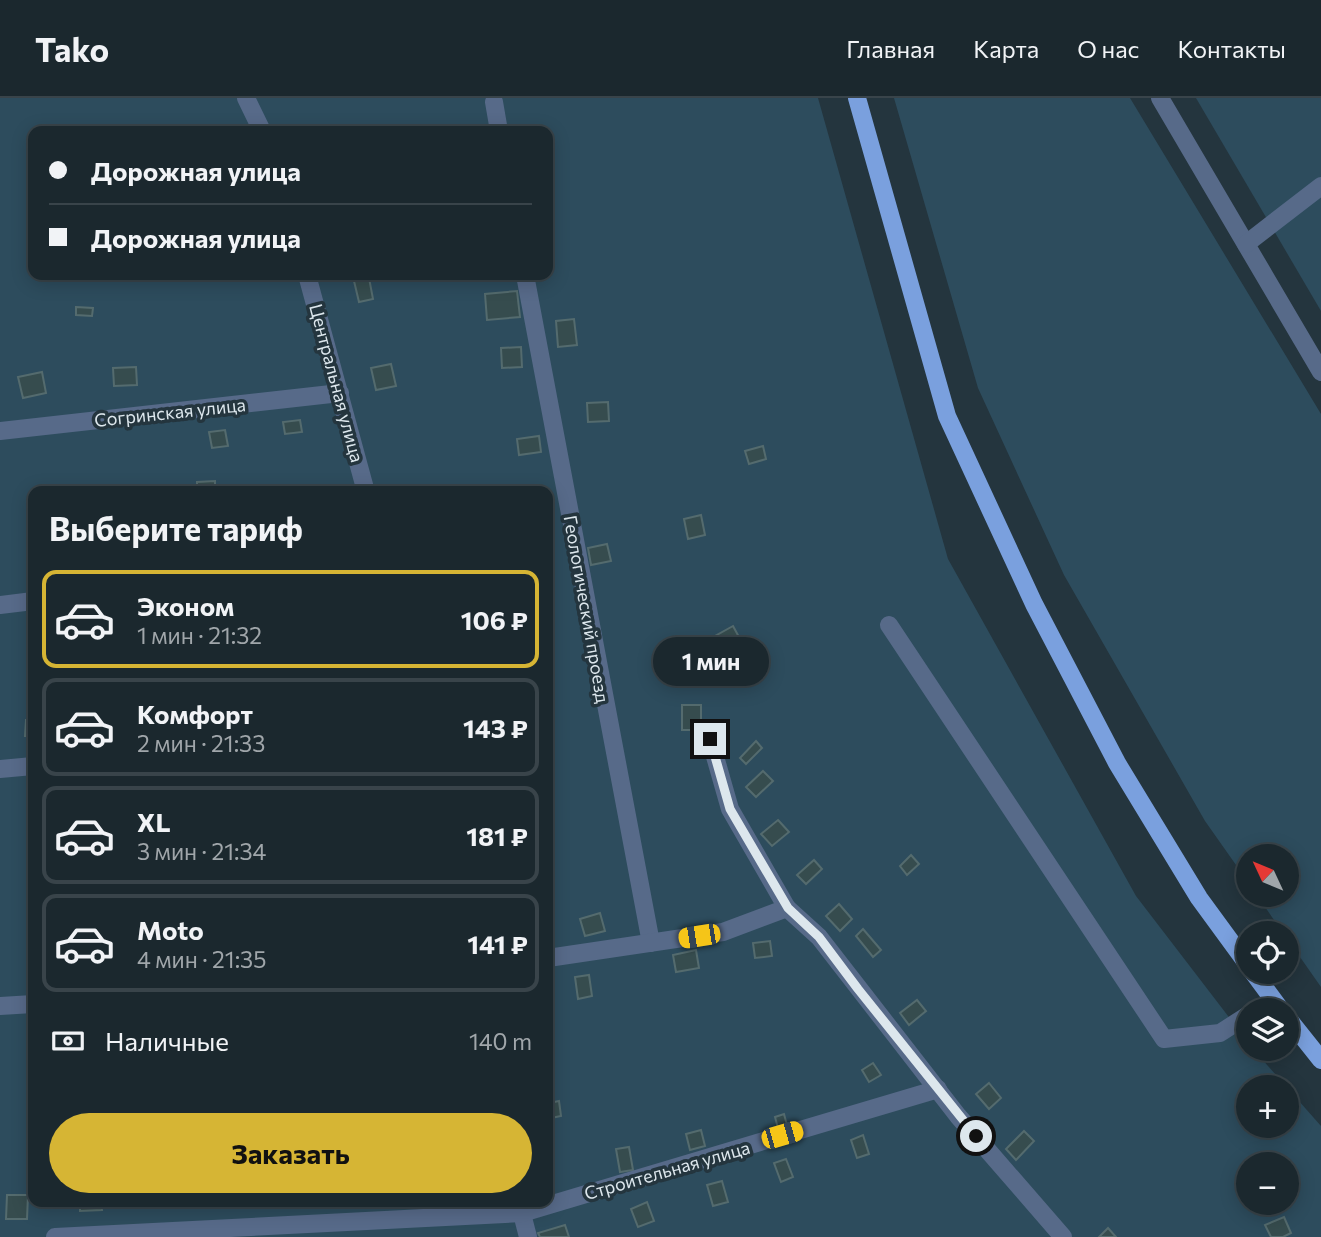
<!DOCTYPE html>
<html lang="ru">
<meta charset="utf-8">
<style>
body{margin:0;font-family:Commissioner,sans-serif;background:#243036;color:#f1f3f6;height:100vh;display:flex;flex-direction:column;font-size:26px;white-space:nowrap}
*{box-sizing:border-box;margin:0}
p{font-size:23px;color:#a0a6aa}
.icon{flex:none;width:38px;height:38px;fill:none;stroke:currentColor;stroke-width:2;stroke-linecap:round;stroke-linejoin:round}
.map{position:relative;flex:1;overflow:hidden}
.drawer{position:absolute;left:28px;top:388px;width:525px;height:721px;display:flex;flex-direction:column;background:#1b282e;border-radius:14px;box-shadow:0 4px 18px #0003,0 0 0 2px #39444a}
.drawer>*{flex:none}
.hud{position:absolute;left:28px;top:28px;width:525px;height:154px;border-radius:14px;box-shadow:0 4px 18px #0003,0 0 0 2px #39444a;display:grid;align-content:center;height:154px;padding:0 21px;background:#1b282e}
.needle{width:46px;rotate:314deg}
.tools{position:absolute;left:1236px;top:746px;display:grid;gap:14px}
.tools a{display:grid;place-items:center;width:63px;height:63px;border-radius:50%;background:#1b282e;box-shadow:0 4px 18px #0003,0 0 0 2px #39444a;font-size:35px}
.end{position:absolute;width:32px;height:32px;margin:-16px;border:9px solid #dde7ed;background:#111;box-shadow:0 0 0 4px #111}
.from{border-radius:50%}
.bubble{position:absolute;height:49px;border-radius:24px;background:#1b282e;box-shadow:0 4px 18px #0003,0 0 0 2px #39444a;font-size:23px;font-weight:700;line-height:49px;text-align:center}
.car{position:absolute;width:21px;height:42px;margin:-21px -10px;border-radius:9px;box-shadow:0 0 5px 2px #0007;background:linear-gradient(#f5c518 24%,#345 0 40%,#f5c518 0 76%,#345 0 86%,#f5c518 0)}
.hud b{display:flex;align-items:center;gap:24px;height:66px;font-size:26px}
.hud b+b{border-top:2px solid #39444a}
.hud i{width:18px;height:18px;background:#f1f3f6}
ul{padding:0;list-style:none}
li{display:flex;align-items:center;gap:21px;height:98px;margin:0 14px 10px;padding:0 7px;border:4px solid #39444a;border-radius:14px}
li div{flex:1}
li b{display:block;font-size:26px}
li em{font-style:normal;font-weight:700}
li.current{border-color:#d6b534}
li>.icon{width:63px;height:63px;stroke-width:1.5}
h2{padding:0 21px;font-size:32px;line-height:84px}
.pay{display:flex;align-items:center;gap:18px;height:77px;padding:0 21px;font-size:26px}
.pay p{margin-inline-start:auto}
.cta{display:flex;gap:14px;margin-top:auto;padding:14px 21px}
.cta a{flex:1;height:80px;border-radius:42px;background:#d6b534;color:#111;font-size:28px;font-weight:700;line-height:80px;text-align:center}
header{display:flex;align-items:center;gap:42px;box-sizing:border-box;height:98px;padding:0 35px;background:#1b282e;border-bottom:2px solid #39444a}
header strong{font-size:33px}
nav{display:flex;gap:38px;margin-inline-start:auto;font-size:24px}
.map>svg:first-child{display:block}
.green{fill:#2d4c5d;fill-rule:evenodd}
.building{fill:#364c4e;stroke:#546b6e;stroke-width:2}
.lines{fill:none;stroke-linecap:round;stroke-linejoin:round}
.minor{stroke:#576a89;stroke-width:18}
.major{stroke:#7aa0de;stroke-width:18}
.route{stroke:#dde7ed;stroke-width:9}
.labels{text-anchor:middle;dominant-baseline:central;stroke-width:7;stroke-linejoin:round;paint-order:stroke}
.street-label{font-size:18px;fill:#dde7ed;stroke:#24353e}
</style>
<header>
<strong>Tako</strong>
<nav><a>Главная</a><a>Карта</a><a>О нас</a><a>Контакты</a></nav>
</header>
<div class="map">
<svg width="1321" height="1139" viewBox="0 0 1321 1139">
<rect width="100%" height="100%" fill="#24353e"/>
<g class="green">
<path d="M0,0H818L948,461L1136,798L1248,944V950H1252L1321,1028V1139H0ZM33,33H548V177H33ZM33,394H548V1104H33ZM1248,989H1286V1027H1248ZM1248,1066H1286V1104H1248Z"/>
<path d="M894,0H1130L1321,316V889L1286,839V835H1283L1256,796H1286V758H1248V784L1205,723L1064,477L978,290Z"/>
<path d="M1196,0H1321V213Z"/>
</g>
<g class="building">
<path d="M369,180L373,201L359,204L354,183Z"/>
<path d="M517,193L520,219L487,222L485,196Z"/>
<path d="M76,209L93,210L92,218L76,217Z"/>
<path d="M574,221L577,247L558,249L556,223Z"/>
<path d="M521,249L522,269L502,270L501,250Z"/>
<path d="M391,266L396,288L376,292L371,270Z"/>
<path d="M136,269L137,287L114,288L113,270Z"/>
<path d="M42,274L46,295L23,300L18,279Z"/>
<path d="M608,304L609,323L588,324L587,305Z"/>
<path d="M300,322L302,334L285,336L283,324Z"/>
<path d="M225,332L228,348L212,350L209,334Z"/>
<path d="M539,338L541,354L519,357L517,341Z"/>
<path d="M763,348L766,361L749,366L745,353Z"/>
<path d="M215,383V394H197V384Z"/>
<path d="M701,417L705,437L688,441L684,421Z"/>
<path d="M607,446L611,463L591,467L588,450Z"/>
<path d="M733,528L740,541L716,556L708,542Z"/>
<rect x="682" y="607" width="19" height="25"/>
<path d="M26,622H33V638H25Z"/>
<path d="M756,643L762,650L746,666L740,660Z"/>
<path d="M763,673L773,683L756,699L746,689Z"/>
<path d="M778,722L789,734L772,748L761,736Z"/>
<path d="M911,757L919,766L907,777L900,768Z"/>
<path d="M814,762L822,771L806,786L797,777Z"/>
<path d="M839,806L852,821L840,833L826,818Z"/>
<path d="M600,815L605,833L585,838L580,821Z"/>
<path d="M863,831L881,852L873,859L856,838Z"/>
<path d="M770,843L772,858L755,860L753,845Z"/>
<path d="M696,852L699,870L676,874L673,857Z"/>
<path d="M33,867V884H30V868Z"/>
<path d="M589,877L592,898L578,901L575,879Z"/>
<path d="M917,902L926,913L909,927L900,915Z"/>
<path d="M873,965L881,977L869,984L862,972Z"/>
<path d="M989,985L1001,1000L989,1011L976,996Z"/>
<path d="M559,1003L561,1018L551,1020L549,1005Z"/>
<path d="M784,1016L788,1031L779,1034L775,1019Z"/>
<path d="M701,1032L705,1048L690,1052L686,1036Z"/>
<path d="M1024,1033L1034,1043L1016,1062L1006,1051Z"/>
<path d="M863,1037L869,1056L857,1060L851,1042Z"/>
<path d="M629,1049L633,1072L620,1074L616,1051Z"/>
<path d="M786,1061L793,1079L781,1084L774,1065Z"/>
<path d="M722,1083L728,1104L713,1108L707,1087Z"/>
<path d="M7,1097H28L27,1121H6Z"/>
<path d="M80,1104H101L102,1112L80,1113Z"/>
<path d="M647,1104L654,1123L638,1129L631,1111Z"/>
<path d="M1284,1119L1291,1135L1283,1139H1271L1265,1127Z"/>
<path d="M565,1127L569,1139H540L538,1135Z"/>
<path d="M1108,1130L1116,1139H1099Z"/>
</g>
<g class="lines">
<g class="minor">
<path d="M246,0L262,33"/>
<path d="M1160,0L1321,274"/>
<path d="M494,4L499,33"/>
<path d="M1246,146L1321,88"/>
<path d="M307,177L366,394"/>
<path d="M525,177L651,845"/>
<path d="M0,333L340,295"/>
<path d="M0,507L33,503"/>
<path d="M889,527L1164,941L1220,935L1248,917"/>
<path d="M710,641L730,711L787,810L819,839L958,1018L1063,1139"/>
<path d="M0,671L33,668"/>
<path d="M548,860L723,834L787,810"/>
<path d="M0,908L33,906"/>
<path d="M519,1104L528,1139"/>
<path d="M55,1139L522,1115L938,991"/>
</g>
<g class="major">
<path d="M857,0L947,318L1034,506L1117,665L1199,800L1248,867"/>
<path d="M1252,873L1281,912"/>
<path d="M1286,918L1321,962"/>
</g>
</g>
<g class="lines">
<path class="route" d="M710,641L730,711L788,810L819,839L858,891L976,1038"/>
</g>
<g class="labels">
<g class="street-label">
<text transform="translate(337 285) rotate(75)">Центральная улица</text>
<text transform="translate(170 314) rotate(-6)">Согринская улица</text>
<text transform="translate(587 511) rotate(80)">Геологический проезд</text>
<text transform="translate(667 1072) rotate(-16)">Строительная улица</text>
</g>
</g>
</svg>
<div class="tools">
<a><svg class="needle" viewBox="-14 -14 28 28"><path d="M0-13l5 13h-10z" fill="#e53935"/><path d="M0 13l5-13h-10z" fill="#a0a6aa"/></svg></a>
<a><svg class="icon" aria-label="locate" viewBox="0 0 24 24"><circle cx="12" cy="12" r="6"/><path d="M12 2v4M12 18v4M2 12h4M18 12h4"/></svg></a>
<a><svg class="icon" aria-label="layers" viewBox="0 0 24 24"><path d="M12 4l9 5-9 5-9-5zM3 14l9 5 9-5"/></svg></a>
<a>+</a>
<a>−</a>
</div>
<i class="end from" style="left:976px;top:1038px"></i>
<i class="end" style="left:710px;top:641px"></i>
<div class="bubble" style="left:653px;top:539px;width:116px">1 мин</div>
<i class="car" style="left:699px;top:838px;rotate:261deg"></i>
<i class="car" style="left:782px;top:1037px;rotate:74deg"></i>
<div class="hud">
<b><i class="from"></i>Дорожная улица</b>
<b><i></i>Дорожная улица</b>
</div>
<section class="drawer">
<h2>Выберите тариф</h2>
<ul>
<li class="current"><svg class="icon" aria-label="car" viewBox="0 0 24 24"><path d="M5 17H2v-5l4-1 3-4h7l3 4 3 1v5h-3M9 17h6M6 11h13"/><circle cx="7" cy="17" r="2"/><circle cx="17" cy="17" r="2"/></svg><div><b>Эконом</b><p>1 мин · 21:32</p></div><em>106 ₽</em></li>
<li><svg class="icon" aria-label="car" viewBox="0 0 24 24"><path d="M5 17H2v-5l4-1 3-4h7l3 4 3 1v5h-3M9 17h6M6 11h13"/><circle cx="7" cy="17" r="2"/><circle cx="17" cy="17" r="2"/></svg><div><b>Комфорт</b><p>2 мин · 21:33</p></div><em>143 ₽</em></li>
<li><svg class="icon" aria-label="car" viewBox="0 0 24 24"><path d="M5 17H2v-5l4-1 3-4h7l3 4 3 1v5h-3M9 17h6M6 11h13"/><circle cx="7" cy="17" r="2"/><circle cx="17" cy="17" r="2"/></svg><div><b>XL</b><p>3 мин · 21:34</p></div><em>181 ₽</em></li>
<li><svg class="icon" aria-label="car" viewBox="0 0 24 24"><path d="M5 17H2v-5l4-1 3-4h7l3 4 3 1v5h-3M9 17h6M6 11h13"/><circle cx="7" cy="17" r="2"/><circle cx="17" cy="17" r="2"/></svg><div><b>Moto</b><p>4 мин · 21:35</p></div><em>141 ₽</em></li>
</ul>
<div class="pay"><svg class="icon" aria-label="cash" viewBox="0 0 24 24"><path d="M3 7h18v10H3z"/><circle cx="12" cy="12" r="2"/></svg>Наличные<p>140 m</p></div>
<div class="cta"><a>Заказать</a></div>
</section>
</div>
